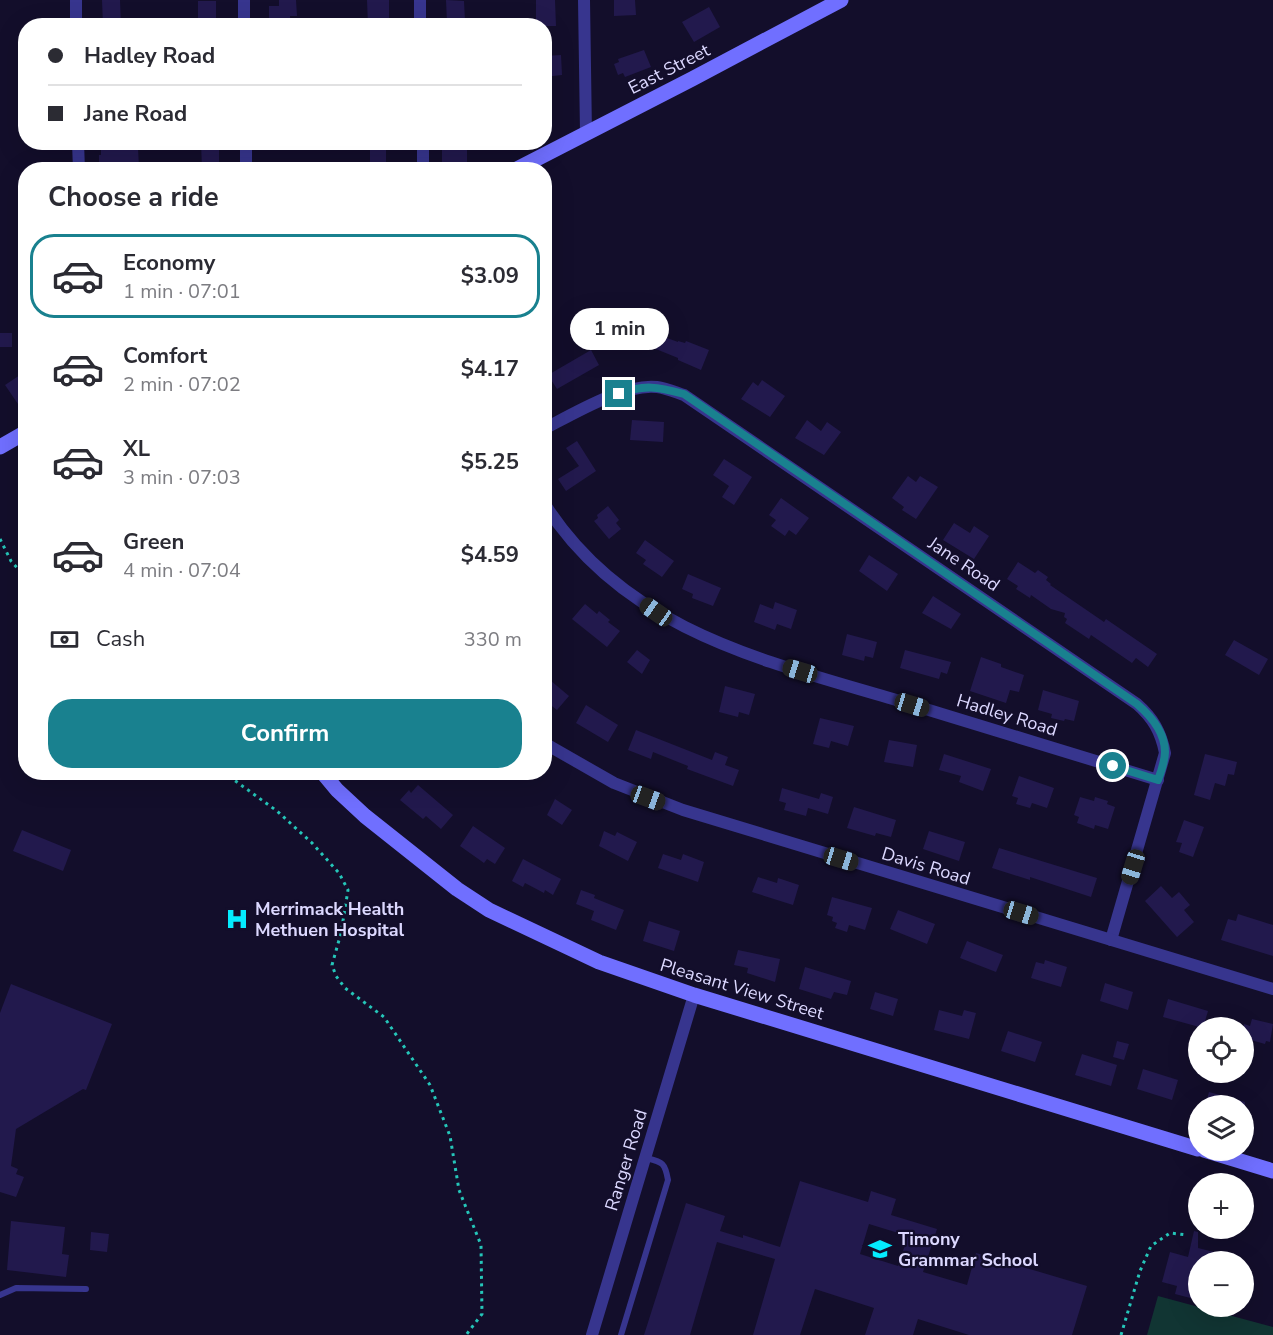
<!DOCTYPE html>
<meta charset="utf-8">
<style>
body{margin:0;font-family:"Nunito Sans",sans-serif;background:#f2f2f3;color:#2b2b33;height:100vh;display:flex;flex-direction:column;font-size:22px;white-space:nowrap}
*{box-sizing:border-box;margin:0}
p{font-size:20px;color:#7c7c81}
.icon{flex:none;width:33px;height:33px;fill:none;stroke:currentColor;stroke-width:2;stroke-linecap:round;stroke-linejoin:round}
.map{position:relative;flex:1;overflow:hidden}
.panel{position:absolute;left:18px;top:162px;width:534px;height:618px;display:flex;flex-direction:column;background:#fff;border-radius:24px;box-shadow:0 6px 24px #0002}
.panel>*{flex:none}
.banner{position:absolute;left:18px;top:18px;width:534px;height:132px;border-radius:24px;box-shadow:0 6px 24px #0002;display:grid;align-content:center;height:132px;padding:0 30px;background:#fff}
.buttons{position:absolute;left:1188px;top:1017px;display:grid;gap:12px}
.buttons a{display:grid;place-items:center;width:66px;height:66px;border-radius:50%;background:#fff;box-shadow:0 6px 24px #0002;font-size:30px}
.end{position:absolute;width:27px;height:27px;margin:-14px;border:8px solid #19818f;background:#fff;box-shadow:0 0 0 3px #fff}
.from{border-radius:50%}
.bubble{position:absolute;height:42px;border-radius:21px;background:#fff;box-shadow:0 6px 24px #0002;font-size:20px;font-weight:700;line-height:42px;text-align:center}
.car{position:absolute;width:18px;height:36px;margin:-18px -9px;border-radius:8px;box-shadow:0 0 4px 2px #0007;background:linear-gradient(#222 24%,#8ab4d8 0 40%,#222 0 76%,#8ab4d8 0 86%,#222 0)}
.banner b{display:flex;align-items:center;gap:21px;height:57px;font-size:22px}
.banner b+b{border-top:2px solid #e1e1e2}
.banner i{width:15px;height:15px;background:#2b2b33}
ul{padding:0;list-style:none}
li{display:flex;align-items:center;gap:18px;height:84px;margin:0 12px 9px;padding:0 18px;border:3px solid transparent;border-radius:24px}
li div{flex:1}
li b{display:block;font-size:22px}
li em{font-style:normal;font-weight:700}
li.active{border-color:#19818f}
li>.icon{width:54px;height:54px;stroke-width:1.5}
h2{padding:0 30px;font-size:27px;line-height:72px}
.pay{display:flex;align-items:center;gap:15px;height:66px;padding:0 30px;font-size:22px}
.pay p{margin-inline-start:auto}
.primary-button{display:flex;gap:12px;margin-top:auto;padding:12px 30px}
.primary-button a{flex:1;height:69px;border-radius:24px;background:#19818f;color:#fff;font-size:24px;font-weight:700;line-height:69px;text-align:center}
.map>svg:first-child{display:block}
.green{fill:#113533}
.building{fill:#22194d;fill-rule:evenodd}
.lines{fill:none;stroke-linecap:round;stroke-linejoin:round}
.path{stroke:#25c6b9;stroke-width:3;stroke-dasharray:3 4.5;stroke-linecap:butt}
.lane{stroke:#37358e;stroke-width:6}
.street{stroke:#37358e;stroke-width:12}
.secondary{stroke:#706fff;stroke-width:15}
.route{stroke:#19818f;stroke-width:8}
.labels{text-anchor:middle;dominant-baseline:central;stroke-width:4.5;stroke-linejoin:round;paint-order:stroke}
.street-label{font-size:18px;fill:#dcd8ff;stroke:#130e2b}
.poi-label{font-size:18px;font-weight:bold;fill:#dcd8ff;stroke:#130e2b;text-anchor:start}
</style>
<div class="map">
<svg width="1273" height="1335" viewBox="0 0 1273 1335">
<rect width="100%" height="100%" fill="#130e2b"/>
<path class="green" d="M1158,1296L1273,1327V1335H1147Z"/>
<g class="building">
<path d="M102,0H120L121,26H103Z"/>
<path d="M279,0H296L297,16H290L291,26H269V6H279Z"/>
<path d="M367,0H389V26H368Z"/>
<path d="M446,0L464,1L465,21L447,23Z"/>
<path d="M536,0H555L556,26H536Z"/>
<path d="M614,0H635L636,15L614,16Z"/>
<rect x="198" y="1" width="18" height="20"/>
<path d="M709,7L720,27L694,42L682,22Z"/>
<path d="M644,50L651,67L625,77L623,73L618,75L614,64L619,62L618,59Z"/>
<path d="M561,55L562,75L544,77V56Z"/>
<path d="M201,142H219V170H202Z"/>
<path d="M370,142H386V162H382V170H370Z"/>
<path d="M442,145H467V167H463V170H442Z"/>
<path d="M138,148L139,167L99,168V155H101V149Z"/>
<rect x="0" y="333" width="12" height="14"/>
<path d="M656,334L678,342V341L685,343L686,341L709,350L701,370L678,360V358L651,347Z"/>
<path d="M591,350L599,365L557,389L548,375Z"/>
<path d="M26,371V399L18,404L5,385Z"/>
<path d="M762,380L785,396L770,417L741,399L753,382L758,386Z"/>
<path d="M632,420L664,422L663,442L630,440Z"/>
<path d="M807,420L821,431L827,422L841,432L824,455L795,438Z"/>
<path d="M577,441L596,471L566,491L558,479L579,466L566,448Z"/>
<path d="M724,459L752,477L734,505L722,497L729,486L713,475Z"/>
<path d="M908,476L916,482L920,476L938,487L916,519L902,510L904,507L892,498Z"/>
<path d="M781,498L809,518L796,535L789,530L785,536L771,526L776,520L769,515Z"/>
<path d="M608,506L619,520L616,523L621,529L609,539L594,521L598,518L597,515Z"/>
<path d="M954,523L970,533L974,526L989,536L974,559L943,540Z"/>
<path d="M645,540L674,561L662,577L643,564L646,560L636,553Z"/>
<path d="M869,555L898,574L887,591L859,571Z"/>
<path d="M1018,562L1035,573L1038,570L1048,577L1046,580L1051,584L1050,585L1104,622L1106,619L1157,654L1148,667L1136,658L1132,663L1091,635L1089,639L1065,623L1067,619L1064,617L1065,613L1051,609L1031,595L1030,598L1016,589L1018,586L1007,579Z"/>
<path d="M688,574L721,588L713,606L692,598L693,594L682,589Z"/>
<path d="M933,596L961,614L951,629L922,613Z"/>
<path d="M775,602L797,610L791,629L777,624L775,630L754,622L760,604L773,609Z"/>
<path d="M585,604L597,614L599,611L610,620L608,622L620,631L607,647L572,619Z"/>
<path d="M847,634L877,642L873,658L865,656L864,661L842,655Z"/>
<path d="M1234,640L1268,659L1259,675L1225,655Z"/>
<path d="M637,650L650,660L642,674L627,662Z"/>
<path d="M905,650L951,662L947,674L941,672L939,679L900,668Z"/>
<path d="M981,657L1001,664V667L1024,675L1019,692L1010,690L1006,703L970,691Z"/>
<path d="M544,675L569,696L557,710L544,700Z"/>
<path d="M725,686L755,694L749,715L739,712L738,717L719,712Z"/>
<path d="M1043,690L1079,701L1074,721L1065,719L1064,721L1051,718L1052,714L1038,710Z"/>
<path d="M586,705L618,725L608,742L576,723Z"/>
<path d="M820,718L854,726L848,746L831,741L829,748L813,744Z"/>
<path d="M636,730L712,760L715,752L728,757L725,765L739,770L733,786L687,769L688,766L653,752L651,759L628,750Z"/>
<path d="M889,740L917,745L913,767L884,762Z"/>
<path d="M944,754L991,769L983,791L959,782L961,776L939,770Z"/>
<path d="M1205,754L1237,762L1234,775L1228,774L1225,786L1215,783L1210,800L1194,795Z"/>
<path d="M1019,776L1054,788L1047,808L1032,803L1030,808L1016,804L1018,798L1012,796Z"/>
<path d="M418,785L453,815L441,829L426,816L423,819L400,800L409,790L411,793Z"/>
<path d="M782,788L819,799L821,793L833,797L828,814L808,808L806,816L784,810L786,803L779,801Z"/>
<path d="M1080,797L1094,801L1095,797L1108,801L1107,804L1115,807L1108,829L1095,825L1094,829L1077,823L1079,817L1074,815Z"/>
<path d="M555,799L572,810L562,825L547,815Z"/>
<path d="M854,807L896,820L891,837L876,833L875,836L847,828Z"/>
<path d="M1184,820L1204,827L1193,857L1179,852L1182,843L1176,842Z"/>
<path d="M473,826L505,848L495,864L487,859L484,863L460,846Z"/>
<path d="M22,830L71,850L63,871L13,851Z"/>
<path d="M604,831L615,836L617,832L637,842L628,861L599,846Z"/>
<path d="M929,831L965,842L959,861L923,849Z"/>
<path d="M999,848L1097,878L1091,897L1030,877V880L992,868Z"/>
<path d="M663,854L681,860L683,854L704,862L698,882L658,868Z"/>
<path d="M523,859L561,879L553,895L545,890L544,893L525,883L523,887L512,881Z"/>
<path d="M758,877L777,883L778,878L799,885L793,905L752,892Z"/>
<path d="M1161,886L1172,898L1179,892L1190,905L1184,910L1194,922L1177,937L1145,901Z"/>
<path d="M581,890L595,895L594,898L624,910L616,930L591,920L594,911L576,904Z"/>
<path d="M832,897L872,908L865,930L849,925L847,932L835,928L837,923L832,921L833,917L827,915Z"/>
<path d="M898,910L935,924L927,944L890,929Z"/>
<path d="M1238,914L1273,925V956L1221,940L1228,919L1236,921Z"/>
<path d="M649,921L680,931L674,951L643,941Z"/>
<path d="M967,941L1003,955L996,972L960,958Z"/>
<path d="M738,950L780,959L775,982L747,973L748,968L734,965Z"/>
<path d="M1045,960L1067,967L1061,987L1031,978L1036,962L1044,964Z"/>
<path d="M805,967L851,981L847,995L834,992L831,999L799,989Z"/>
<path d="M1105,983L1133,992L1128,1010L1100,1001Z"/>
<path d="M11,984L112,1024L86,1090L83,1089L16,1129L11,1166L18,1169L16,1174L24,1177L16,1197L0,1192V1013Z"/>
<path d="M875,992L898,999L893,1016L870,1009Z"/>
<path d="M1168,999L1208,1011L1203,1028L1163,1017Z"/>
<path d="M939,1010L962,1016L964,1010L976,1013L969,1039L934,1030Z"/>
<path d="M1252,1019L1273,1024L1270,1042L1266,1041L1265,1044L1244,1038V1024L1250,1026Z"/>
<path d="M1008,1031L1042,1042L1035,1062L1001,1051Z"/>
<path d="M1117,1041L1129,1044L1124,1060L1113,1057Z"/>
<path d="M1082,1054L1117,1065L1111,1086L1075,1075Z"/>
<path d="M1143,1069L1178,1080L1172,1100L1137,1089Z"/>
<path d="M1209,1092L1245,1102V1106H1205Z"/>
<path d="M800,1181L868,1202L871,1191L896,1199L891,1215L937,1229L923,1272L967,1285L976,1253L1087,1286L1072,1335H969L918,1319L913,1335H865L874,1308L815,1289L800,1335H753L775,1259L717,1242L690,1335H644L686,1203L725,1216L720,1231L743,1238V1235L780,1247ZM869,1224L908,1236L898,1266L860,1254Z"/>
<path d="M11,1221L65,1227L62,1254L69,1255L66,1277L7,1270Z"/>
<path d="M1194,1231L1198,1232V1248L1234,1257V1262H1198V1300L1175,1294L1177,1286L1162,1282L1170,1252L1188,1257Z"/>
<path d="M91,1232L109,1234L107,1252L90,1250Z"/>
</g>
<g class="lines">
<g class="path">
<path d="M0,539L11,561L26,578"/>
<path d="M223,772L277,811L312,843L339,873L348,890L341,933L332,965L336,976L345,988L384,1017L430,1085L450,1136L459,1190L481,1245L482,1314L466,1335"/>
<path d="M1121,1335L1140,1271L1151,1246L1170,1233L1187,1235"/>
</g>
<g class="lane">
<path d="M0,1295L16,1288L86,1289"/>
<path d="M621,1335L668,1180C665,1162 662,1162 646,1158"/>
</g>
<g class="street">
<path d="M76,0V26"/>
<path d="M244,0V26"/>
<path d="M420,0V26"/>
<path d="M584,0L586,133"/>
<path d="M78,142L79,170"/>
<path d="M246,142V170"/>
<path d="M423,142V170"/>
<path d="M544,429C573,414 625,383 657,387C666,388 675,392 684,395L1137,704C1153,718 1161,732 1165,753L1111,940"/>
<path d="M544,503C626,633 770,662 906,703C990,729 1074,754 1158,780"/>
<path d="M544,743L614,783L683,810L1273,989"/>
<path d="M592,1335L694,995"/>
</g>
<g class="secondary">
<path d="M515,170L692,79L841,0"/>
<path d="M0,447L26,432"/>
<path d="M322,772L337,790L365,816L457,889L489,910L599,962L694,995L1198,1149"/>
<path d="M1204,1150L1273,1171"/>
</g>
</g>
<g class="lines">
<path class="route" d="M619,394C644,384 658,387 684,394L1137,704C1151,716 1165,733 1165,752C1165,761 1161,772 1158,780L1113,766"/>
</g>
<defs>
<g id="hospital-bare" transform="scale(1.8)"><path d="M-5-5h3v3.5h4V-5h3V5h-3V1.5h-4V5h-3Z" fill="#04ebff" stroke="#130e2b" stroke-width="2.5" paint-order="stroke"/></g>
<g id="school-bare" transform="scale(1.8)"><path d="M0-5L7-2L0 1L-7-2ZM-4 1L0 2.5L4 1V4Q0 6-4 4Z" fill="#04ebff" stroke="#130e2b" stroke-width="2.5" paint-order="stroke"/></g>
</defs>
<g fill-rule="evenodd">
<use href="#hospital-bare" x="237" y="919"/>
<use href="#school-bare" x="880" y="1249"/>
</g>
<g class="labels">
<g class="street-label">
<text transform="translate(669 69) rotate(-27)">East Street</text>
<text transform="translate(964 564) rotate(34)">Jane Road</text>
<text transform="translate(1007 715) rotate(17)">Hadley Road</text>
<text transform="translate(926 866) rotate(17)">Davis Road</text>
<text transform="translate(742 989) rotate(17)">Pleasant View Street</text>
<text transform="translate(626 1160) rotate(-73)">Ranger Road</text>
</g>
<g class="poi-label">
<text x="255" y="909">Merrimack Health<tspan x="255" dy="21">Methuen Hospital</tspan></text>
<text x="898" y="1239">Timony<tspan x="898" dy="21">Grammar School</tspan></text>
</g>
</g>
</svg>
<div class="buttons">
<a><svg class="icon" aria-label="locate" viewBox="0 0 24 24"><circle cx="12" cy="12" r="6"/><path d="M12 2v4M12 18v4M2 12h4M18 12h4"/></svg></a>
<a><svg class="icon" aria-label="layers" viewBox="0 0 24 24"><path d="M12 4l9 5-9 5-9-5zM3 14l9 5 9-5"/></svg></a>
<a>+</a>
<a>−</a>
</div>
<i class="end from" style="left:1113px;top:766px"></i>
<i class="end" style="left:619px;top:394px"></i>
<div class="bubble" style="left:570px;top:308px;width:99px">1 min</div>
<i class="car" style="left:656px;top:612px;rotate:305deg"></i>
<i class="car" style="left:800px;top:671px;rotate:287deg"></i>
<i class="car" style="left:912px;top:705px;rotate:107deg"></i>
<i class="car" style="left:648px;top:798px;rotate:110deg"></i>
<i class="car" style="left:841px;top:859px;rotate:107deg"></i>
<i class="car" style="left:1133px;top:867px;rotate:197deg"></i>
<i class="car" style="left:1021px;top:913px;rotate:107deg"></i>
<div class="banner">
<b><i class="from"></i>Hadley Road</b>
<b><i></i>Jane Road</b>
</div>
<section class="panel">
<h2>Choose a ride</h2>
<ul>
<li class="active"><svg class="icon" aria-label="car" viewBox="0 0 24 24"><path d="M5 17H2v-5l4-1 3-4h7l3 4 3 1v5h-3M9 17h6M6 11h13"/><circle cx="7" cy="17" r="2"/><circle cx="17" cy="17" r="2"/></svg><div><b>Economy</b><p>1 min · 07:01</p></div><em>$3.09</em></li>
<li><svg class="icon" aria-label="car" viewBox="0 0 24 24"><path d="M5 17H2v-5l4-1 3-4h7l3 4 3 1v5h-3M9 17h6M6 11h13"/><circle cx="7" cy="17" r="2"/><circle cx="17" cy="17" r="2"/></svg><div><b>Comfort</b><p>2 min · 07:02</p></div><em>$4.17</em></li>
<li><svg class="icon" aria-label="car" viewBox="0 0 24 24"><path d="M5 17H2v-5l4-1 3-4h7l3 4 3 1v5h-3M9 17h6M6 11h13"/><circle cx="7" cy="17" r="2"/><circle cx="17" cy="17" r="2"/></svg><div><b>XL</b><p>3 min · 07:03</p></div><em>$5.25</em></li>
<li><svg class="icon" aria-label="car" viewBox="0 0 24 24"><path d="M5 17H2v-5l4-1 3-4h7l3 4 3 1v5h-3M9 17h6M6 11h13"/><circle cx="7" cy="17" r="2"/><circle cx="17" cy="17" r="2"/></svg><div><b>Green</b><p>4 min · 07:04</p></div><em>$4.59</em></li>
</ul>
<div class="pay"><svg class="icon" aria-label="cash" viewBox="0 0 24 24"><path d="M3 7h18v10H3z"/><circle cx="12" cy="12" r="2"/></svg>Cash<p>330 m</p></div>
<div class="primary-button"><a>Confirm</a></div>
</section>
</div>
